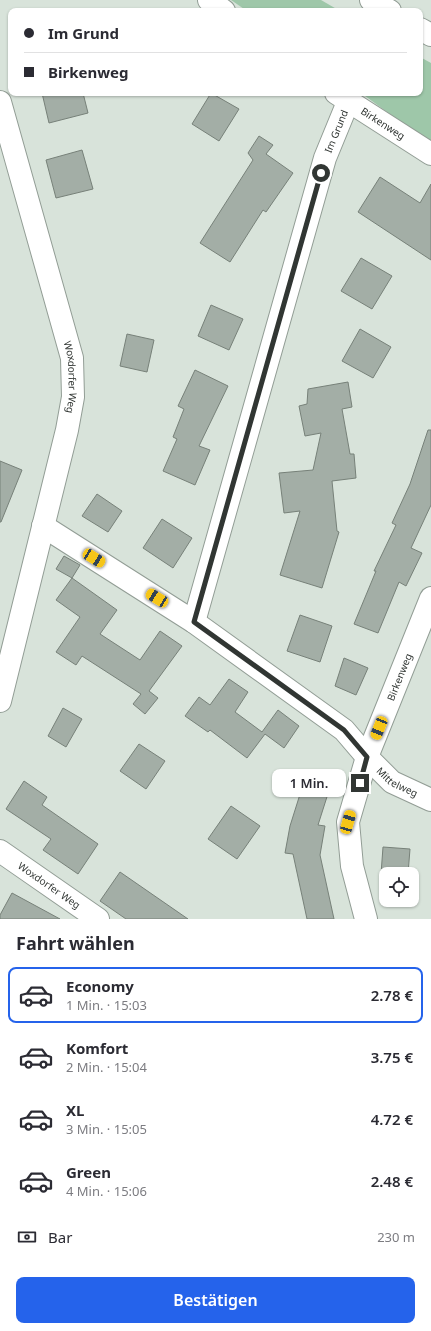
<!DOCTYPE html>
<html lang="de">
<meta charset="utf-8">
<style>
body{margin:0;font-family:"Noto Sans",sans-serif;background:#f7f7f7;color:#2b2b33;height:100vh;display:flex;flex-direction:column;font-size:15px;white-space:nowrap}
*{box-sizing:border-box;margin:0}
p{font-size:13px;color:#7c7c81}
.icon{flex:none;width:22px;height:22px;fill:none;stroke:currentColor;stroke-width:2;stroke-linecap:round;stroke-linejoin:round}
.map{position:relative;height:919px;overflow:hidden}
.details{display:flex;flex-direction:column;background:#fff;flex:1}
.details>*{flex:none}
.hud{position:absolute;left:8px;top:8px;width:415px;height:88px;border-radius:8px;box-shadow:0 1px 3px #0004;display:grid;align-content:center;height:88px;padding:0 16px;background:#fff}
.controls{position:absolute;left:379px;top:867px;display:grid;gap:8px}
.controls a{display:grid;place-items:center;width:40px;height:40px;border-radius:8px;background:#fff;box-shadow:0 1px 3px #0004;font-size:20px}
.end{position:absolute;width:18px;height:18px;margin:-9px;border:5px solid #313633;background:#fff;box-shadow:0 0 0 2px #fff}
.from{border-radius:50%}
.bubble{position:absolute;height:28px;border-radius:8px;background:#fff;box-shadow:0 1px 3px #0004;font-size:13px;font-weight:600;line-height:28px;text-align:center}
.car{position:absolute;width:12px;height:24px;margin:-12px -6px;border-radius:5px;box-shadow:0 0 3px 1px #0007;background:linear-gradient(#f5c518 24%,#345 0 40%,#f5c518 0 76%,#345 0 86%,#f5c518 0)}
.hud b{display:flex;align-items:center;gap:14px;height:38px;font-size:15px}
.hud b+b{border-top:1px solid #e1e1e2}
.hud i{width:10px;height:10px;background:#2b2b33}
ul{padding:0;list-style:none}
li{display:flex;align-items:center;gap:12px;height:56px;margin:0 8px 6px;padding:0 8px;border:2px solid transparent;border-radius:8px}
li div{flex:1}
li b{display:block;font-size:15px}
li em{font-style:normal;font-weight:600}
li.on{border-color:#2563eb}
li>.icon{width:36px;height:36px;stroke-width:1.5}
h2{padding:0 16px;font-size:18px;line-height:48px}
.pay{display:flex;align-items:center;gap:10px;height:44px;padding:0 16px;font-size:15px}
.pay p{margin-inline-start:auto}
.action{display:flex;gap:8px;margin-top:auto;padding:8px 16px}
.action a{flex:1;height:46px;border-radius:8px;background:#2563eb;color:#fff;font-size:16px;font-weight:600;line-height:46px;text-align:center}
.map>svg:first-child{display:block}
.green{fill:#9ec7a9}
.building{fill:#a3aea6;stroke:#778179}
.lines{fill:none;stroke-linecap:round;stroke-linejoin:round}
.minor-casing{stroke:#929d95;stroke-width:24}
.major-casing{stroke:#929d95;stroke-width:24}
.minor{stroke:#fff;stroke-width:22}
.major{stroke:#fff;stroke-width:22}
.route{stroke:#313633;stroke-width:5}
.labels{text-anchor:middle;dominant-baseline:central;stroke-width:4;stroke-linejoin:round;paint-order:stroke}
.street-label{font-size:10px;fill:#313633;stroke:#e5f0e8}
</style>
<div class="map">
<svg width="431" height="919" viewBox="0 0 431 919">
<rect width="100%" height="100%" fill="#d8e3da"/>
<g class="green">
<path d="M231,0H321L340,11H247Z"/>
<path d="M420,57L431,63V144L361,93H420Z"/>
</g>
<g class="building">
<path d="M42,93H83L88,113L49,123Z"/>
<path d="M211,93L239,109L219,141L192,124Z"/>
<path d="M259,136L273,145L266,154L293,173L266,212L263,210L230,262L200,243L253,160L248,153Z"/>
<path d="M82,150L93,189L56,198L46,160Z"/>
<path d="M380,177L420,203L431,184V260L358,212Z"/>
<path d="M361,258L392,276L372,309L341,291Z"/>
<path d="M211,305L243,319L229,350L198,336Z"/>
<path d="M360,329L391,347L373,378L342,361Z"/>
<path d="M127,334L154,340L147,372L120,366Z"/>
<path d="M195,370L228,386L199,446L210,450L195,485L163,471L177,439L173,437L184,409L178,406Z"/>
<path d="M348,382L352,407L342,409L350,454H354L356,478L332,481L337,531L339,532L322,588L280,575L300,511L284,513L279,473L313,470L321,433L305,436L299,406L307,404L308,389Z"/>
<path d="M428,430H431V505L411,548L422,553L406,586L399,582L378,633L354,624L376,571H374L396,525L392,523L410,484Z"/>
<path d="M0,461L22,470L1,522H0Z"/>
<path d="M97,494L122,511L108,532L82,516Z"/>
<path d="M162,519L192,538L173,568L143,548Z"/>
<path d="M64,556L80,565L72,578L56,569Z"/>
<path d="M72,578L117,610L100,634L140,660L160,631L182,646L149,691L158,698L145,714L133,704L141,694L82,656L76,665L56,652L80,617L56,600Z"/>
<path d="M300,615L332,626L320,662L287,651Z"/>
<path d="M344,658L368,668L356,695L335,686Z"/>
<path d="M229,679L248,692L235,712L262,732L278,710L299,726L284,748L265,734L247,758L210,730L208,732L185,716L199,697L210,705Z"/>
<path d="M63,708L82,719L66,747L48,736Z"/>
<path d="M139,744L165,761L146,789L120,771Z"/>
<path d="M307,772L332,781L318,825L325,826L320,855L334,919H307L293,854L285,853L290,826Z"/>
<path d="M24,781L47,797L42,805L98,844L78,874L43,850L51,839L6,809Z"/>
<path d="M231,806L260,826L237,859L208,839Z"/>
<path d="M383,847L410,849L408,874H381Z"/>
<path d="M120,872L188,919H126L100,901Z"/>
<path d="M12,893L60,919H0V915Z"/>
</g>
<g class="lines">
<g class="minor-casing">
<g id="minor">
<path d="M209,0L224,11"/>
<path id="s1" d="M336,93L431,154"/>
<path id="s2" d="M0,102L72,358L73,397L67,430L0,701"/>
<path id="s3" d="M43,526L194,622L344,730L367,757L392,782L431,800"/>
<path id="s4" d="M194,622L325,158L348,102"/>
<path id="s5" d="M0,851L98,919"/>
<path id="s6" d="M366,919L352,866L348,822L367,757L431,598"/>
</g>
</g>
<g class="major-casing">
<g id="major">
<path d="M371,0L390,11"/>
<path d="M420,29L431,35"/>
</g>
</g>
<use href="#minor" class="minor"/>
<use href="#major" class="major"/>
</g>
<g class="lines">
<path class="route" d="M321,173L194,622L344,730L367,757L360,783"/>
</g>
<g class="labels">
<g class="street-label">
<text stroke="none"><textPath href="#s1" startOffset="56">Birkenweg</textPath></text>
<text stroke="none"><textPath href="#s4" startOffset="511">Im Grund</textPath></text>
<text stroke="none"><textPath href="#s2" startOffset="285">Woxdorfer Weg</textPath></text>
<text stroke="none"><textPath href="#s6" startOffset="253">Birkenweg</textPath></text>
<text stroke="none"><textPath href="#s3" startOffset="439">Mittelweg</textPath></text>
<text stroke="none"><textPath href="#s5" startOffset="60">Woxdorfer Weg</textPath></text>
</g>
</g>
</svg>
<div class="controls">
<a><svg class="icon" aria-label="locate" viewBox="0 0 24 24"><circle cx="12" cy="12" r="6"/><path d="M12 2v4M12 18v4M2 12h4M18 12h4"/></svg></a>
</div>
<i class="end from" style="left:321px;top:173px"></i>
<i class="end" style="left:360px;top:783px"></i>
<div class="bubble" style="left:272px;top:769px;width:74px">1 Min.</div>
<i class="car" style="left:94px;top:558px;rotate:122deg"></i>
<i class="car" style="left:157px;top:598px;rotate:302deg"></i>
<i class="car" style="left:379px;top:728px;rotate:202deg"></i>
<i class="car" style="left:348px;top:822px;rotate:16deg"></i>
<div class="hud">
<b><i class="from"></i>Im Grund</b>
<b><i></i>Birkenweg</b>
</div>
</div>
<section class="details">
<h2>Fahrt wählen</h2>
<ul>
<li class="on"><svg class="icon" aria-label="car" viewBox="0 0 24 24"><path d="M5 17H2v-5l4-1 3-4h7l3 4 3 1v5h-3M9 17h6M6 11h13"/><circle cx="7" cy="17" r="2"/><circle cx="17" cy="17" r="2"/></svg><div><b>Economy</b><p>1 Min. · 15:03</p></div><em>2.78 €</em></li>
<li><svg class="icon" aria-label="car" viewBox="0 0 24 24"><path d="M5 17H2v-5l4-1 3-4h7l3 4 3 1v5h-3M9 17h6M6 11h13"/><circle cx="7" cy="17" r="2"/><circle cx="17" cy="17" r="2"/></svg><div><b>Komfort</b><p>2 Min. · 15:04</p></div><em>3.75 €</em></li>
<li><svg class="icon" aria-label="car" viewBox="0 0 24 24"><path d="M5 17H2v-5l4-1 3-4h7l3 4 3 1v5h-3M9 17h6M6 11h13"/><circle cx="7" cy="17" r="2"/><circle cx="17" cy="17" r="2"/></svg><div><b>XL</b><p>3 Min. · 15:05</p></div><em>4.72 €</em></li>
<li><svg class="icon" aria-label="car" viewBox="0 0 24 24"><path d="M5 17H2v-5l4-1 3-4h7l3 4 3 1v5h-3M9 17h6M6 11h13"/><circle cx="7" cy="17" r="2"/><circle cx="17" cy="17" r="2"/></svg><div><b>Green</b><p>4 Min. · 15:06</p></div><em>2.48 €</em></li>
</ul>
<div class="pay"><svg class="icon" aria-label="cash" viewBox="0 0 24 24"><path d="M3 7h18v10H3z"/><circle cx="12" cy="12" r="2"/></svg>Bar<p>230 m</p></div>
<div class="action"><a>Bestätigen</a></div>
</section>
